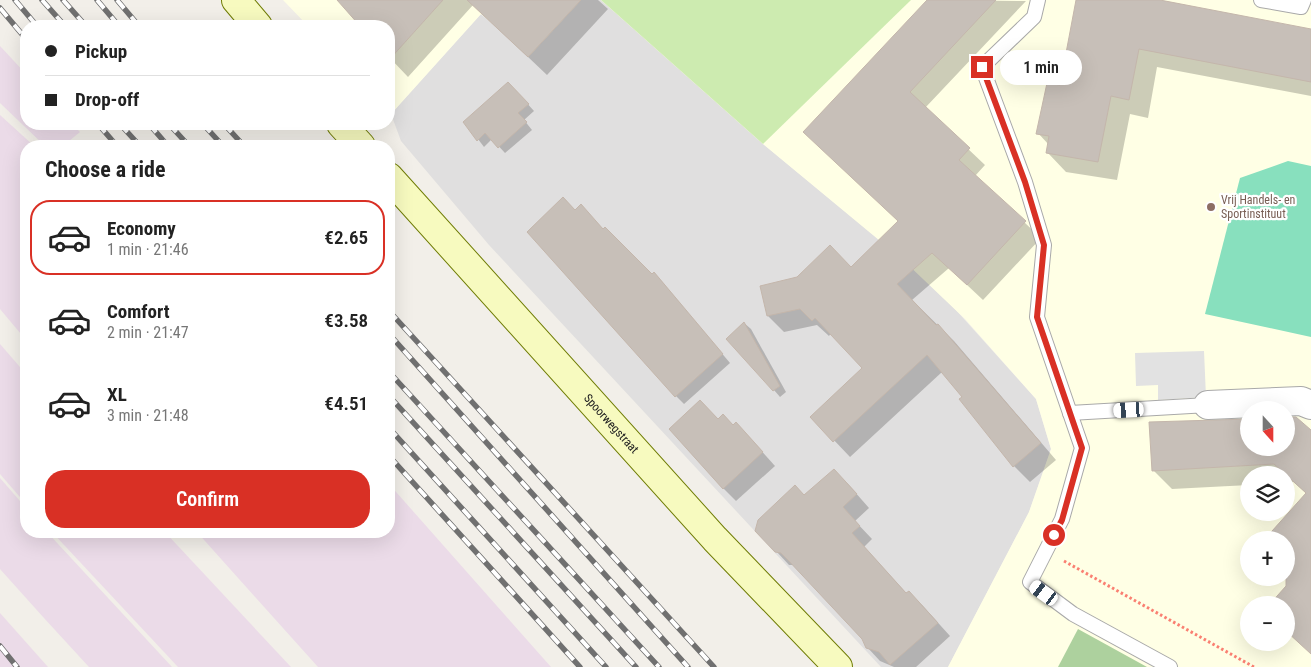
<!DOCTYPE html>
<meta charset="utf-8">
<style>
body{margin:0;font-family:"Roboto Condensed",sans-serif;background:#f6f6f6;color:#222;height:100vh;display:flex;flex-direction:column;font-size:19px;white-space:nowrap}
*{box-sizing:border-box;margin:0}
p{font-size:16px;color:#767676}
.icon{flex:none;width:28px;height:28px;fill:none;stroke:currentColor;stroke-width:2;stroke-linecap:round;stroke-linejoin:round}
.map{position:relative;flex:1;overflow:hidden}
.sheet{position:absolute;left:20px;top:140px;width:375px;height:398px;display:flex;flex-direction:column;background:#fff;border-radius:20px;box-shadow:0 5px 20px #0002}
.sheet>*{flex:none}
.guide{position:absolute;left:20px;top:20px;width:375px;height:110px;border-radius:20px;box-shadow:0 5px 20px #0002;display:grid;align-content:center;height:110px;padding:0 25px;background:#fff}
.needle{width:32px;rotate:159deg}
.buttons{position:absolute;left:1240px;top:401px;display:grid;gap:10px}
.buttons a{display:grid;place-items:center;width:55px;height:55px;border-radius:50%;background:#fff;box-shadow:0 5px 20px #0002;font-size:25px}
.end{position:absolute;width:22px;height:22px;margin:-11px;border:6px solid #d93025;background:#fff;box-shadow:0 0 0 2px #fff}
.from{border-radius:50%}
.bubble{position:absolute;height:35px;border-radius:18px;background:#fff;box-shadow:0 5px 20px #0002;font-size:16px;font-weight:600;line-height:35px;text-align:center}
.car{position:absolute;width:15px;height:30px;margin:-15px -8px;border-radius:6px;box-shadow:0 0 4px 1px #0007;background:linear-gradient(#fff 24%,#345 0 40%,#fff 0 76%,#345 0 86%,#fff 0)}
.guide b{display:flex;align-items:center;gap:18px;height:48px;font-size:19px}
.guide b+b{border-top:1px solid #e0e0e0}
.guide i{width:12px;height:12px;background:#222}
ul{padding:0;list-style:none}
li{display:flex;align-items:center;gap:15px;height:75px;margin:0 10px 8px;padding:0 15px;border:2px solid transparent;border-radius:20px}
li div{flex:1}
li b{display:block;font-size:19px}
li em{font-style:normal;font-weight:600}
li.selected{border-color:#d93025}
li>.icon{width:45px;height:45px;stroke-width:1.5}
h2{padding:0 25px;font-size:22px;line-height:60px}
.cta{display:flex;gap:10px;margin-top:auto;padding:10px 25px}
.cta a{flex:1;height:58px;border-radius:20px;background:#d93025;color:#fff;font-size:20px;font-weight:600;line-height:58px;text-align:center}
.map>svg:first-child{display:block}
.residential{fill:#e0dfdf}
.industrial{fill:#ebdbe8}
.education{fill:#ffffe5;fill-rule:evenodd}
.grass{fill:#cdebb0}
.forest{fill:#add19e}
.pitch{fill:#88e0be}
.parking{fill:#e2e2e2}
.shadow{fill:#0003}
.building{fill:#c7bfb8;stroke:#c4b6ab}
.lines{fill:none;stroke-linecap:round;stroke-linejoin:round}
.lane-casing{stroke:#a9a9a9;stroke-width:16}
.street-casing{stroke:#a9a9a9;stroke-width:30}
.secondary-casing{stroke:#707d05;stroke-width:30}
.path{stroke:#fa8072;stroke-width:3;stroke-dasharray:2.5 2.5;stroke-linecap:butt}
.lane{stroke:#fff;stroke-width:14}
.street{stroke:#fff;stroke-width:28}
.secondary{stroke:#f7fabf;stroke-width:28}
.rail-casing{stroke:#707070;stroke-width:5.5}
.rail{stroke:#fff;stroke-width:4;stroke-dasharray:11;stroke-linecap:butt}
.route{stroke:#d93025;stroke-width:6}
.education-dot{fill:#8d6e63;stroke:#fff;stroke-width:2}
.labels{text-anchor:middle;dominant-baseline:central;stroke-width:4.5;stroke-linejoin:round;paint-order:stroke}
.education-label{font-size:12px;fill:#785e54;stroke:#fff;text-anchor:start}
.street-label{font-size:12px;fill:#222;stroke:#fff}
</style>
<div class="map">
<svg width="1311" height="667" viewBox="0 0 1311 667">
<rect width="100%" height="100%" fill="#f2efe9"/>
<path class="residential" d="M581,0H601L763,144L903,259L955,309L1036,399L1051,449L1029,512L948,667H881L489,245L401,141L391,114L481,14L530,55Z"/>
<g class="industrial">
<path d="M0,46L26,74V124H72L80,132L63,146H45L0,103Z"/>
<path d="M0,115L34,146H26V340L0,309Z"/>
<path d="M0,344L26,374V504L0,474Z"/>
<path d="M0,478L26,508V531H46L172,667H89L44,618L0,569Z"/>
<path d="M389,484L551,667H318L196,531H389Z"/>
<path d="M51,531H164L291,667H178Z"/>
<path d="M0,613L48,667H0Z"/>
</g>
<g class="education">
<path d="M283,0H581L530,55L481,14L391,114L389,111V26H308Z"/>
<path d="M601,0H1311V667H948L1029,512L1051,449L1036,399L965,319L903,260L763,144ZM1249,410H1286V448H1249ZM1249,475H1286V512H1249ZM1249,540H1286V578H1249ZM1249,605H1286V642H1249Z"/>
</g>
<path class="grass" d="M601,0H911L763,144Z"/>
<path class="forest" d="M1078,629L1147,667H1058Z"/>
<path class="pitch" d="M1288,161L1311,166V337L1205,314L1240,178Z"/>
<path class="parking" d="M1204,351L1206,397L1158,400V385L1136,386L1135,353Z"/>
<g class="shadow">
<path d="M339,0H598L608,9L547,75L473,5L408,77L389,57V26H362Z"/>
<path d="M929,0L1026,1L925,108L985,165L975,176L1041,238L983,300L949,268L912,300L954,341L1056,460L1030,482L1014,466L964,397L942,372L850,457L812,417L864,368L831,333L829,336L817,325L784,332L768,316L851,268L899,221L821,148Z"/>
<path d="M1078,0H1158L1311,30V96L1157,67L1148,118L1130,114L1117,180L1066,172L1048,153L1049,145L1038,133L1061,87Z"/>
<path d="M515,90L534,111L524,120L532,130L505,153L492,139L484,147L465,122Z"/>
<path d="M575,212L603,230L652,275L661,281L730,363L684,404L676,396Z"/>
<path d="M744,323L751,329L786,392L780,397L774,390Z"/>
<path d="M719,420L734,426L749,437L775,466L736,501L723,488Z"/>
<path d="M1311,432V654L1286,605H1271L1292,581L1286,540H1265L1307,494L1294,482L1286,483V475H1249V485L1172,489L1153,470L1249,448H1286Z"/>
<path d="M847,483L869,508L855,521L872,539L864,547L907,594L922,605L950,636L916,667H894L880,661L867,647L863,638L795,565H789L776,551L804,496Z"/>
</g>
<g class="building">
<path d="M337,0H443L389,60V26H360Z"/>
<path d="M467,0H581L528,57Z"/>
<path d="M927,0H996L910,92L970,148L959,160L1026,221L967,285L932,253L897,284L936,325L938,324L1041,443L1013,467L959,399L962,397L927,355L833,442L810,417L862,368L815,318L812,321L800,309L767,316L760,286L797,277L830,245L851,267L898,221L803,132Z"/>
<path d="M1076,0H1160L1311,29V82L1139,49L1129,100L1111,96L1098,162L1046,153L1049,136L1036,134L1047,83L1060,85Z"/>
<path d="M508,82L529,104L518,113L527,122L498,148L485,133L477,141L463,122Z"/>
<path d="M563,197L575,210L581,204L603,229L605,227L652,274L654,272L723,354L675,397L527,232Z"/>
<path d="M744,322L780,386L773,391L726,339Z"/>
<path d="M700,400L718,419L723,414L733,425L736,422L763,452L723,489L669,429Z"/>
<path d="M1286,417H1296L1311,430V654L1286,631V605H1269L1286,586V540H1264L1306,493L1274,464L1152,471L1149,422L1249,419V448H1286Z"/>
<path d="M834,469L857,494L843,507L860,526L852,533L906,593L909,591L938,623L890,665L879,652L866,648L862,639L787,559L781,553L775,552L755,531L758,520L795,485L804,495Z"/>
</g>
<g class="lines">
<g class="lane-casing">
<g id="lane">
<path d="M1038,0L1034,17L982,67L1025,182L1044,245L1037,317L1082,448L1062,519L1030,582L1073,614L1170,667"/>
<path d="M1261,0L1301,7L1304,0"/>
<path d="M1070,413L1208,405"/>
</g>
</g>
<g class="street-casing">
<path id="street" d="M1208,405L1301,401L1311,405"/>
</g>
<g class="secondary-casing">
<g id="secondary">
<path d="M236,0L258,26"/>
<path d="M341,124L361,146"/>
<path id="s1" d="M389,177L715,539L838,667"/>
</g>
</g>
<path class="path" d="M1064,561L1254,667"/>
<use href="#lane" class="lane"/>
<use href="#street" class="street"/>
<use href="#secondary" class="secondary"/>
<g class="rail-casing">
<g id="rail">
<path d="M15,0L37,26"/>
<path d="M42,0L65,26"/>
<path d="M63,0L86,26"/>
<path d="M97,0L119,26"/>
<path d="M117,0L139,26"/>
<path d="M0,8L26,39"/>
<path d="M98,124L117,146"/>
<path d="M120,124L140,146"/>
<path d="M149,124L168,146"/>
<path d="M169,124L189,146"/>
<path d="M203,124L223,146"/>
<path d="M224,124L244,146"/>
<path d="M389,311L714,667"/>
<path d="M389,334L688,667"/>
<path d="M389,372L659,667"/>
<path d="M389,396L636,667"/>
<path d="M389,428L606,667"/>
<path d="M389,456L580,667"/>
<path d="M0,646L17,667"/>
</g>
</g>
<use href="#rail" class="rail"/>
</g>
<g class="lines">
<path class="route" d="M982,67L1025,182L1044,245L1037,317L1082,448L1062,520L1054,535"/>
</g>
<circle class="education-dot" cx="1211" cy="207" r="5"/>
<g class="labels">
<g class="education-label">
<text x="1221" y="200">Vrij Handels- en<tspan x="1221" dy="14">Sportinstituut</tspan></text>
</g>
<g class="street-label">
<text stroke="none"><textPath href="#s1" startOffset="332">Spoorwegstraat</textPath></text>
</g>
</g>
</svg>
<div class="buttons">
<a><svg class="needle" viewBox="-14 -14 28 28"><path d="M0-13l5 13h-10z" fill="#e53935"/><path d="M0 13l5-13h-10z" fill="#767676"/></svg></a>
<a><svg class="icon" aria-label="layers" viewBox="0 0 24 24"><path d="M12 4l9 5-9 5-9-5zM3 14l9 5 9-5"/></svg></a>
<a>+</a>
<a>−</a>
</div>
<i class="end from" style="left:1054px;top:535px"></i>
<i class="end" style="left:982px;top:67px"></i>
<div class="bubble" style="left:1000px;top:50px;width:82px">1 min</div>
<i class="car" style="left:1129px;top:410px;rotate:267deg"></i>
<i class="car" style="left:1044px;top:593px;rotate:306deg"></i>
<div class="guide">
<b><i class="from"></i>Pickup</b>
<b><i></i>Drop-off</b>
</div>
<section class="sheet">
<h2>Choose a ride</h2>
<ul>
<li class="selected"><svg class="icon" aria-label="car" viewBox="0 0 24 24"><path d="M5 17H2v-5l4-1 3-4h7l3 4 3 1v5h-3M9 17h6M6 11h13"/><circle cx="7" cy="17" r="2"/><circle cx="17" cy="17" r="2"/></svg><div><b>Economy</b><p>1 min · 21:46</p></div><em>€2.65</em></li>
<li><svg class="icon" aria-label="car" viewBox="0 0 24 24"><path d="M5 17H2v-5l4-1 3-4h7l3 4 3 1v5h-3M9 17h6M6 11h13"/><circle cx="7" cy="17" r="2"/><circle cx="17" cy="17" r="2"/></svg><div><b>Comfort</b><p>2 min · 21:47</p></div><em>€3.58</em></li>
<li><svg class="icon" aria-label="car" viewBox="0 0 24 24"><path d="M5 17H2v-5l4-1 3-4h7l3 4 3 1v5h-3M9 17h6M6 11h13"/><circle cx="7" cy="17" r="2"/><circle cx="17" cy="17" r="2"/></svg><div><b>XL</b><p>3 min · 21:48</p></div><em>€4.51</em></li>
</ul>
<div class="cta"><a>Confirm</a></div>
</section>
</div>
